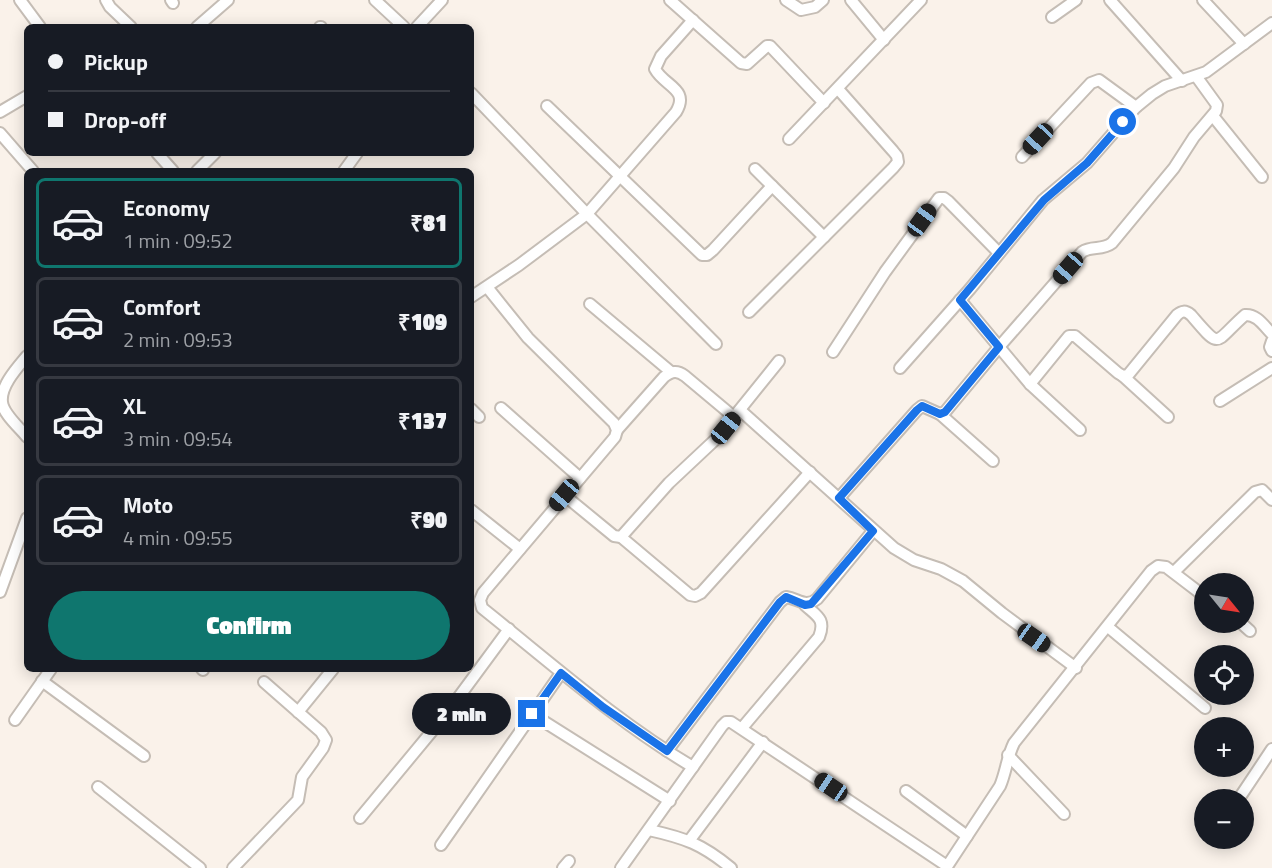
<!DOCTYPE html>
<meta charset="utf-8">
<style>
body{margin:0;font-family:"Titillium Web",sans-serif;background:#242831;color:#f1f3f6;height:100vh;display:flex;flex-direction:column;font-size:22px;white-space:nowrap}
*{box-sizing:border-box;margin:0}
p{font-size:20px;color:#9ea1a6}
.icon{flex:none;width:33px;height:33px;fill:none;stroke:currentColor;stroke-width:2;stroke-linecap:round;stroke-linejoin:round}
.map{position:relative;flex:1;overflow:hidden}
.side{position:absolute;left:24px;top:168px;width:450px;height:504px;display:flex;flex-direction:column;background:#171b24;border-radius:9px;box-shadow:0 3px 15px #0003}
.side>*{flex:none}
.banner{position:absolute;left:24px;top:24px;width:450px;height:132px;border-radius:9px;box-shadow:0 3px 15px #0003;display:grid;align-content:center;height:132px;padding:0 24px;background:#171b24}
.needle{width:39px;rotate:120deg}
.controls{position:absolute;left:1194px;top:573px;display:grid;gap:12px}
.controls a{display:grid;place-items:center;width:60px;height:60px;border-radius:50%;background:#171b24;box-shadow:0 3px 15px #0003;font-size:30px}
.end{position:absolute;width:27px;height:27px;margin:-14px;border:8px solid #1a73e8;background:#fff;box-shadow:0 0 0 3px #fff}
.from{border-radius:50%}
.bubble{position:absolute;height:42px;border-radius:21px;background:#171b24;box-shadow:0 3px 15px #0003;font-size:20px;font-weight:800;line-height:42px;text-align:center}
.car{position:absolute;width:18px;height:36px;margin:-18px -9px;border-radius:8px;box-shadow:0 0 4px 2px #0007;background:linear-gradient(#222 24%,#8ab4d8 0 40%,#222 0 76%,#8ab4d8 0 86%,#222 0)}
.banner b{display:flex;align-items:center;gap:21px;height:57px;font-size:22px}
.banner b+b{border-top:2px solid #363941}
.banner i{width:15px;height:15px;background:#f1f3f6}
ul{padding:10px 0 0;list-style:none}
li{display:flex;align-items:center;gap:18px;height:90px;margin:0 12px 9px;padding:0 12px;border:3px solid #363941;border-radius:9px}
li div{flex:1}
li b{display:block;font-size:22px}
li em{font-style:normal;font-weight:800}
li.current{border-color:#0f766e}
li>.icon{width:54px;height:54px;stroke-width:1.5}
.cta{display:flex;gap:12px;margin-top:auto;padding:12px 24px}
.cta a{flex:1;height:69px;border-radius:36px;background:#0f766e;color:#fff;font-size:24px;font-weight:800;line-height:69px;text-align:center}
.map>svg:first-child{display:block}
.lines{fill:none;stroke-linecap:round;stroke-linejoin:round}
.street-casing{stroke:#c5bdb5;stroke-width:14}
.street{stroke:#fff;stroke-width:10}
.route{stroke:#1a73e8;stroke-width:8}
</style>
<div class="map">
<svg width="1272" height="868" viewBox="0 0 1272 868">
<rect width="100%" height="100%" fill="#faf2ea"/>
<g class="lines">
<g class="street-casing">
<g id="street">
<path d="M20,0L40,27"/>
<path d="M106,0L110,7L131,27"/>
<path d="M171,0L173,3"/>
<path d="M375,0L404,27"/>
<path d="M670,0L741,63L747,64L767,46H770L824,103"/>
<path d="M786,0L801,10L815,7L823,0"/>
<path d="M851,0L884,40"/>
<path d="M1110,0L1182,81"/>
<path d="M1203,0L1244,44"/>
<path d="M1052,17L1076,0"/>
<path d="M197,27L228,0"/>
<path d="M320,27H321"/>
<path d="M417,27L442,0"/>
<path d="M471,93L587,214L716,344"/>
<path d="M547,106L702,255H707L713,250L772,186"/>
<path d="M0,112L27,96"/>
<path d="M1213,116L1262,177"/>
<path d="M0,133L33,171"/>
<path d="M789,139L921,0"/>
<path d="M157,153L173,171"/>
<path d="M1022,157L1091,83L1099,80L1136,107"/>
<path d="M755,169L824,237"/>
<path d="M197,171L215,153"/>
<path d="M344,171L357,153"/>
<path d="M487,287L528,338L614,423L617,430L615,437L483,593L480,600L482,608C551,663 617,722 693,767"/>
<path d="M471,297L519,265L587,214L676,112C690,89 664,86 655,69L661,56L693,20"/>
<path d="M960,300L1030,384L1080,430"/>
<path d="M590,304L671,372"/>
<path d="M749,312L893,168L898,162L897,156L893,151L838,89"/>
<path d="M1272,341L1270,347L1272,351"/>
<path d="M833,352L885,272L939,198H944L948,201L999,253"/>
<path d="M27,356C18,367 0,386 2,402C3,414 20,428 27,437"/>
<path d="M900,368L970,289L1043,200L1087,163L1136,107L1152,94L1165,86L1206,72L1272,23"/>
<path d="M1123,376L1168,417"/>
<path d="M1030,384L1069,336H1075L1118,373L1123,376L1128,375L1177,315C1182,311 1185,310 1191,315C1222,351 1213,343 1245,315C1257,314 1264,326 1272,334"/>
<path d="M1220,401L1272,368"/>
<path d="M501,408L580,478"/>
<path d="M471,409L479,417"/>
<path d="M740,410L894,548L914,560L941,569L963,581L1002,613L1076,668"/>
<path d="M940,414L993,461"/>
<path d="M617,430L664,377C672,371 677,370 685,376L734,417"/>
<path d="M564,495L614,536L621,537L669,483L717,438L779,361"/>
<path d="M839,498L917,410L922,406L940,414L945,412L999,347L1082,252C1092,245 1102,251 1112,243L1174,168L1194,137L1216,111L1217,105L1196,76"/>
<path d="M471,510L520,549"/>
<path d="M621,537L690,595L695,596L701,593L810,472"/>
<path d="M1174,572L1255,492L1262,490L1272,500"/>
<path d="M0,592L27,518"/>
<path d="M1240,622L1250,631"/>
<path d="M1108,627L1205,708"/>
<path d="M202,669L203,670"/>
<path d="M42,681L144,756"/>
<path d="M298,712L333,669"/>
<path d="M532,714L670,801"/>
<path d="M15,720L51,669"/>
<path d="M742,728L819,637C826,619 817,616 805,605"/>
<path d="M667,751L780,602L786,597C799,599 805,608 817,599L873,531"/>
<path d="M1008,755L1064,814"/>
<path d="M98,787L200,868"/>
<path d="M906,791L967,836"/>
<path d="M1238,800L1272,749"/>
<path d="M360,818L447,713L509,629"/>
<path d="M649,830C685,838 702,844 731,868"/>
<path d="M689,841L763,742"/>
<path d="M441,845L561,673"/>
<path d="M233,868L298,800L302,777L323,748L326,740L321,732L264,682"/>
<path d="M563,868L569,861"/>
<path d="M621,868L722,726L726,722H731L947,866"/>
<path d="M946,868L1000,786C1006,772 1007,757 1014,743L1151,571L1158,566L1166,567L1204,596"/>
</g>
</g>
<use href="#street" class="street"/>
</g>
<g class="lines">
<path class="route" d="M532,714L561,673L603,707L667,751L780,602L786,597L805,605L811,604L873,531L839,498L917,410L922,406L940,414L945,412L999,347L960,300L1044,200L1087,163L1123,122"/>
</g>
</svg>
<div class="controls">
<a><svg class="needle" viewBox="-14 -14 28 28"><path d="M0-13l5 13h-10z" fill="#e53935"/><path d="M0 13l5-13h-10z" fill="#9ea1a6"/></svg></a>
<a><svg class="icon" aria-label="locate" viewBox="0 0 24 24"><circle cx="12" cy="12" r="6"/><path d="M12 2v4M12 18v4M2 12h4M18 12h4"/></svg></a>
<a>+</a>
<a>−</a>
</div>
<i class="end from" style="left:1123px;top:122px"></i>
<i class="end" style="left:532px;top:714px"></i>
<div class="bubble" style="left:412px;top:693px;width:99px">2 min</div>
<i class="car" style="left:1038px;top:139px;rotate:223deg"></i>
<i class="car" style="left:922px;top:220px;rotate:36deg"></i>
<i class="car" style="left:1068px;top:268px;rotate:221deg"></i>
<i class="car" style="left:726px;top:428px;rotate:39deg"></i>
<i class="car" style="left:564px;top:495px;rotate:220deg"></i>
<i class="car" style="left:1034px;top:638px;rotate:125deg"></i>
<i class="car" style="left:831px;top:787px;rotate:304deg"></i>
<div class="banner">
<b><i class="from"></i>Pickup</b>
<b><i></i>Drop-off</b>
</div>
<section class="side">
<ul>
<li class="current"><svg class="icon" aria-label="car" viewBox="0 0 24 24"><path d="M5 17H2v-5l4-1 3-4h7l3 4 3 1v5h-3M9 17h6M6 11h13"/><circle cx="7" cy="17" r="2"/><circle cx="17" cy="17" r="2"/></svg><div><b>Economy</b><p>1 min · 09:52</p></div><em>₹81</em></li>
<li><svg class="icon" aria-label="car" viewBox="0 0 24 24"><path d="M5 17H2v-5l4-1 3-4h7l3 4 3 1v5h-3M9 17h6M6 11h13"/><circle cx="7" cy="17" r="2"/><circle cx="17" cy="17" r="2"/></svg><div><b>Comfort</b><p>2 min · 09:53</p></div><em>₹109</em></li>
<li><svg class="icon" aria-label="car" viewBox="0 0 24 24"><path d="M5 17H2v-5l4-1 3-4h7l3 4 3 1v5h-3M9 17h6M6 11h13"/><circle cx="7" cy="17" r="2"/><circle cx="17" cy="17" r="2"/></svg><div><b>XL</b><p>3 min · 09:54</p></div><em>₹137</em></li>
<li><svg class="icon" aria-label="car" viewBox="0 0 24 24"><path d="M5 17H2v-5l4-1 3-4h7l3 4 3 1v5h-3M9 17h6M6 11h13"/><circle cx="7" cy="17" r="2"/><circle cx="17" cy="17" r="2"/></svg><div><b>Moto</b><p>4 min · 09:55</p></div><em>₹90</em></li>
</ul>
<div class="cta"><a>Confirm</a></div>
</section>
</div>
